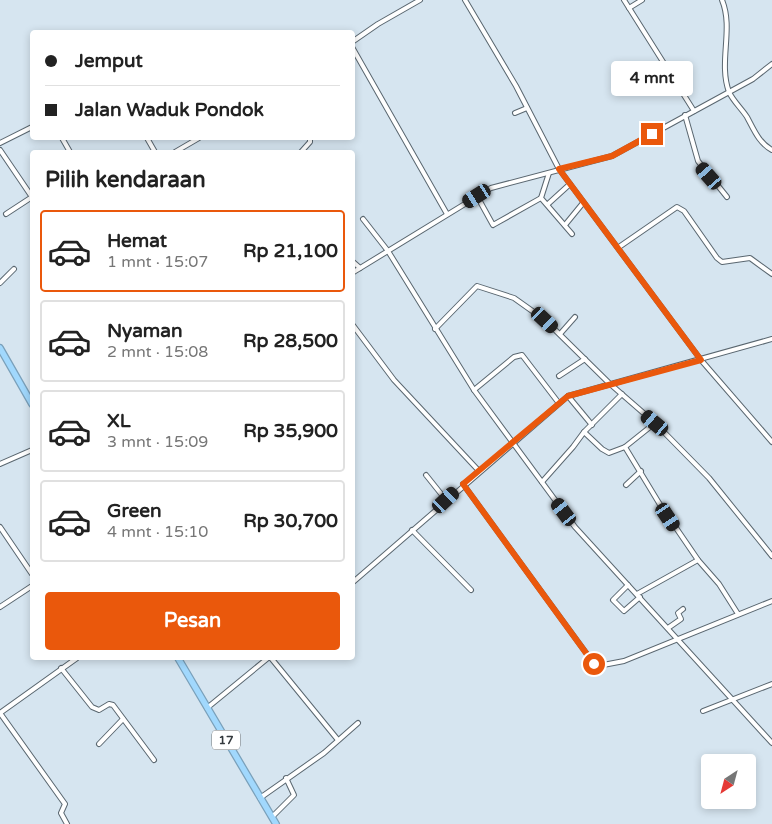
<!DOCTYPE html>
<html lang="id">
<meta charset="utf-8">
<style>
body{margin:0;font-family:"Varela Round",sans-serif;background:#f6f6f6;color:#222;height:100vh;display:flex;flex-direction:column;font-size:19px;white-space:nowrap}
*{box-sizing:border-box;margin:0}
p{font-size:16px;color:#767676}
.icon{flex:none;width:28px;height:28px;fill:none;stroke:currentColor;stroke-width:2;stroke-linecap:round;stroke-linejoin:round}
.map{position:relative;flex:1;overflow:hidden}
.panel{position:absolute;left:30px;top:150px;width:325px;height:510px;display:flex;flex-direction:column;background:#fff;border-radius:5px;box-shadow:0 2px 8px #0003}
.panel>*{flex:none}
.guide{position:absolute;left:30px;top:30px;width:325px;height:110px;border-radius:5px;box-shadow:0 2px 8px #0003;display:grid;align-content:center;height:110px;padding:0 15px;background:#fff}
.needle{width:32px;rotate:216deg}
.tools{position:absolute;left:701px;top:754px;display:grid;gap:10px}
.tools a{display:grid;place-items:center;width:55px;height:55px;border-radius:5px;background:#fff;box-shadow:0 2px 8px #0003;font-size:25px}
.end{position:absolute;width:22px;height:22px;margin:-11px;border:6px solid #ea580c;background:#fff;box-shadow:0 0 0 2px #fff}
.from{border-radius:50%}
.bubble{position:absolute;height:35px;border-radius:5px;background:#fff;box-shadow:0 2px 8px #0003;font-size:16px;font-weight:700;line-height:35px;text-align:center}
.car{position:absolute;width:15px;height:30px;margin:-15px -8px;border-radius:6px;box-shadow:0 0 4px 1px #0007;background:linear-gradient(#222 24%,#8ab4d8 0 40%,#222 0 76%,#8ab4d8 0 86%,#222 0)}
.guide b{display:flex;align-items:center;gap:18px;height:48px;font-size:19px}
.guide b+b{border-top:1px solid #e0e0e0}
.guide i{width:12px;height:12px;background:#222}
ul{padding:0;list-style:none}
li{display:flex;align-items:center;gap:15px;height:82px;margin:0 10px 8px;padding:0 5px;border:2px solid #e0e0e0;border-radius:5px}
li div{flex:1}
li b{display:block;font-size:19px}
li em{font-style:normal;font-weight:700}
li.current{border-color:#ea580c}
li>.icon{width:45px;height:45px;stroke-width:1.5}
h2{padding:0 15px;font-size:22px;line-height:60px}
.action{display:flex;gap:10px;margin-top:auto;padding:10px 15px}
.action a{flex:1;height:58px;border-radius:5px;background:#ea580c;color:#fff;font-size:20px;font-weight:700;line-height:58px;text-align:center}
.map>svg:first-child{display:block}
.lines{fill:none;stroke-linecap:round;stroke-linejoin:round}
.minor-casing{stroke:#5a6770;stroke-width:6}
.highway-casing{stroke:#7aa0ba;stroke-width:8}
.minor{stroke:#fff;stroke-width:4}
.highway{stroke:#a1d8fd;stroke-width:5.5}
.route{stroke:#ea580c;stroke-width:6}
.labels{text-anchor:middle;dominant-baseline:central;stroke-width:4;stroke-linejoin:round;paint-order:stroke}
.shield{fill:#fff;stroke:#707477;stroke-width:1}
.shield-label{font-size:12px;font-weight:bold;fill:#33393d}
</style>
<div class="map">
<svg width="772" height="824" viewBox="0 0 772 824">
<rect width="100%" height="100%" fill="#d6e5f0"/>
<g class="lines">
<g class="minor-casing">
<g id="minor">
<path d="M465,0L516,86L559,169L701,360L772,442"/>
<path d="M624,0L694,111"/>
<path d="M722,0C734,29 718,62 729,92C733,101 742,109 747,117C754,130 759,143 772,150"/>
<path d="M629,8L642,0"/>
<path d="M352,42L378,24L420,0"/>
<path d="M352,47L447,214"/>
<path d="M515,113L527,108"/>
<path d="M685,115L698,161L727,197"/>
<path d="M62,138L70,152"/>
<path d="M147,138L155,152"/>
<path d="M0,143L32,127"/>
<path d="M0,150L32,197"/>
<path d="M175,152L199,138"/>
<path d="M301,152L310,142V138"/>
<path d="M549,173L541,198L572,234"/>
<path d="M477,196L493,225L541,198"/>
<path d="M548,204L570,184"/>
<path d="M6,214L32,197"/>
<path d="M363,219L388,251L474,390L575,527L772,743"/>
<path d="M565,225L583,203"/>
<path d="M619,247L677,207L684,211L717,258L722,262L750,258L772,274"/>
<path d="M352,261L360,268"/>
<path d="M352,273L491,188L612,156L753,79L772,64"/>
<path d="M0,283L14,269"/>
<path d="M352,324L394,380L479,471"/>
<path d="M435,329L477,286L514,298L545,320L609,383L655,423L709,478L772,556"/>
<path d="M560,334L575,317"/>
<path d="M559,376L585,359"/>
<path d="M474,390L514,357L522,355L558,402"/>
<path d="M568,396L592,425"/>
<path d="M584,432L602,449L609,453L625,447L655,423"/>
<path d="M625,447L659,503L698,560L719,584L738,614"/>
<path d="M0,464L32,450"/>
<path d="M426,475L446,500"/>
<path d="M542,482L573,447L584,432L622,394"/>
<path d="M463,484L592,661L598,666L624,661L772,601"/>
<path d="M626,485L641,471"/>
<path d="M0,527L32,574"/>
<path d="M412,530L471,590"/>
<path d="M352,583L568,396L772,339"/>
<path d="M628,585L613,600L624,611L640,597"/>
<path d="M637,594L698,560"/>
<path d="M0,607L32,586"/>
<path d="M668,628L681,619L678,613L683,609"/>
<path d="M271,658L338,740"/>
<path d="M61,668L92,707L99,710L109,704L113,705L154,760"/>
<path d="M207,708L268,658"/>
<path d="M703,711L772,684"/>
<path d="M0,713L65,804L61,813L67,824"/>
<path d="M0,713L77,658"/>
<path d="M99,744L123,719"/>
<path d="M260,798L324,753L358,723"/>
<path d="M272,817L294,795L286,778"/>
</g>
</g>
<g class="highway-casing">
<g id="highway">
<path d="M0,348L32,404"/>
<path d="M178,658L276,824"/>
</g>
</g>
<use href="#minor" class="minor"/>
<use href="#highway" class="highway"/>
</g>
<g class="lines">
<path class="route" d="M594,664L463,484L568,396L701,360L559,169L612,156L652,134"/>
</g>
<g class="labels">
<rect class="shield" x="212" y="730.5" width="28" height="19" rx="4"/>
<g class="shield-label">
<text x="226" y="740">17</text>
</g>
</g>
</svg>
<div class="tools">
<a><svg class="needle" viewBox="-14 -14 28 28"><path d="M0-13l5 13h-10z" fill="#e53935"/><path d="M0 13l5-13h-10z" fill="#767676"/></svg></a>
</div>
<i class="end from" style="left:594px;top:664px"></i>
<i class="end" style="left:652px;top:134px"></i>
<div class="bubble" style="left:611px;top:61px;width:82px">4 mnt</div>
<i class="car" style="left:709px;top:176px;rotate:319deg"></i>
<i class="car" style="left:477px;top:196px;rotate:238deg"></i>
<i class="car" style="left:545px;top:320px;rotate:133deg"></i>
<i class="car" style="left:655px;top:423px;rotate:310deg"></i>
<i class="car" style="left:446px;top:500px;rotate:47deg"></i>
<i class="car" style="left:564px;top:512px;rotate:323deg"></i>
<i class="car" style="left:668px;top:517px;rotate:146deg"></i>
<div class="guide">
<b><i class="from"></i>Jemput</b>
<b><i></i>Jalan Waduk Pondok</b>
</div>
<section class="panel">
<h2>Pilih kendaraan</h2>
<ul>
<li class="current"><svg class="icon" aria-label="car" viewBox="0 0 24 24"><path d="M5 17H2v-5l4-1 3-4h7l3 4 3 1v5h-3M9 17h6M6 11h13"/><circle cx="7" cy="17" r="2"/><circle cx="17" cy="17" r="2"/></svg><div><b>Hemat</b><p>1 mnt · 15:07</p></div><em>Rp 21,100</em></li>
<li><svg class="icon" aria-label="car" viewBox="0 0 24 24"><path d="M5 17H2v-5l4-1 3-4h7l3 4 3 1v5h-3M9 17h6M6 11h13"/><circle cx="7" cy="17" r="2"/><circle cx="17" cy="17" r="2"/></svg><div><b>Nyaman</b><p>2 mnt · 15:08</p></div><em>Rp 28,500</em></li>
<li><svg class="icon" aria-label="car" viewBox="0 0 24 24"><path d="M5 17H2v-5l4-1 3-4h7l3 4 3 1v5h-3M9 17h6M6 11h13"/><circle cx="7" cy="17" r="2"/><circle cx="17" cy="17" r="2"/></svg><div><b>XL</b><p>3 mnt · 15:09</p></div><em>Rp 35,900</em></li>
<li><svg class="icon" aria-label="car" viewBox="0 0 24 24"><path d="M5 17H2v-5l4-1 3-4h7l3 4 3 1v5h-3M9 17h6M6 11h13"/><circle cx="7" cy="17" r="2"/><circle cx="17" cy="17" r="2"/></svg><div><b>Green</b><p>4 mnt · 15:10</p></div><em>Rp 30,700</em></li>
</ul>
<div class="action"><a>Pesan</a></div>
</section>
</div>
